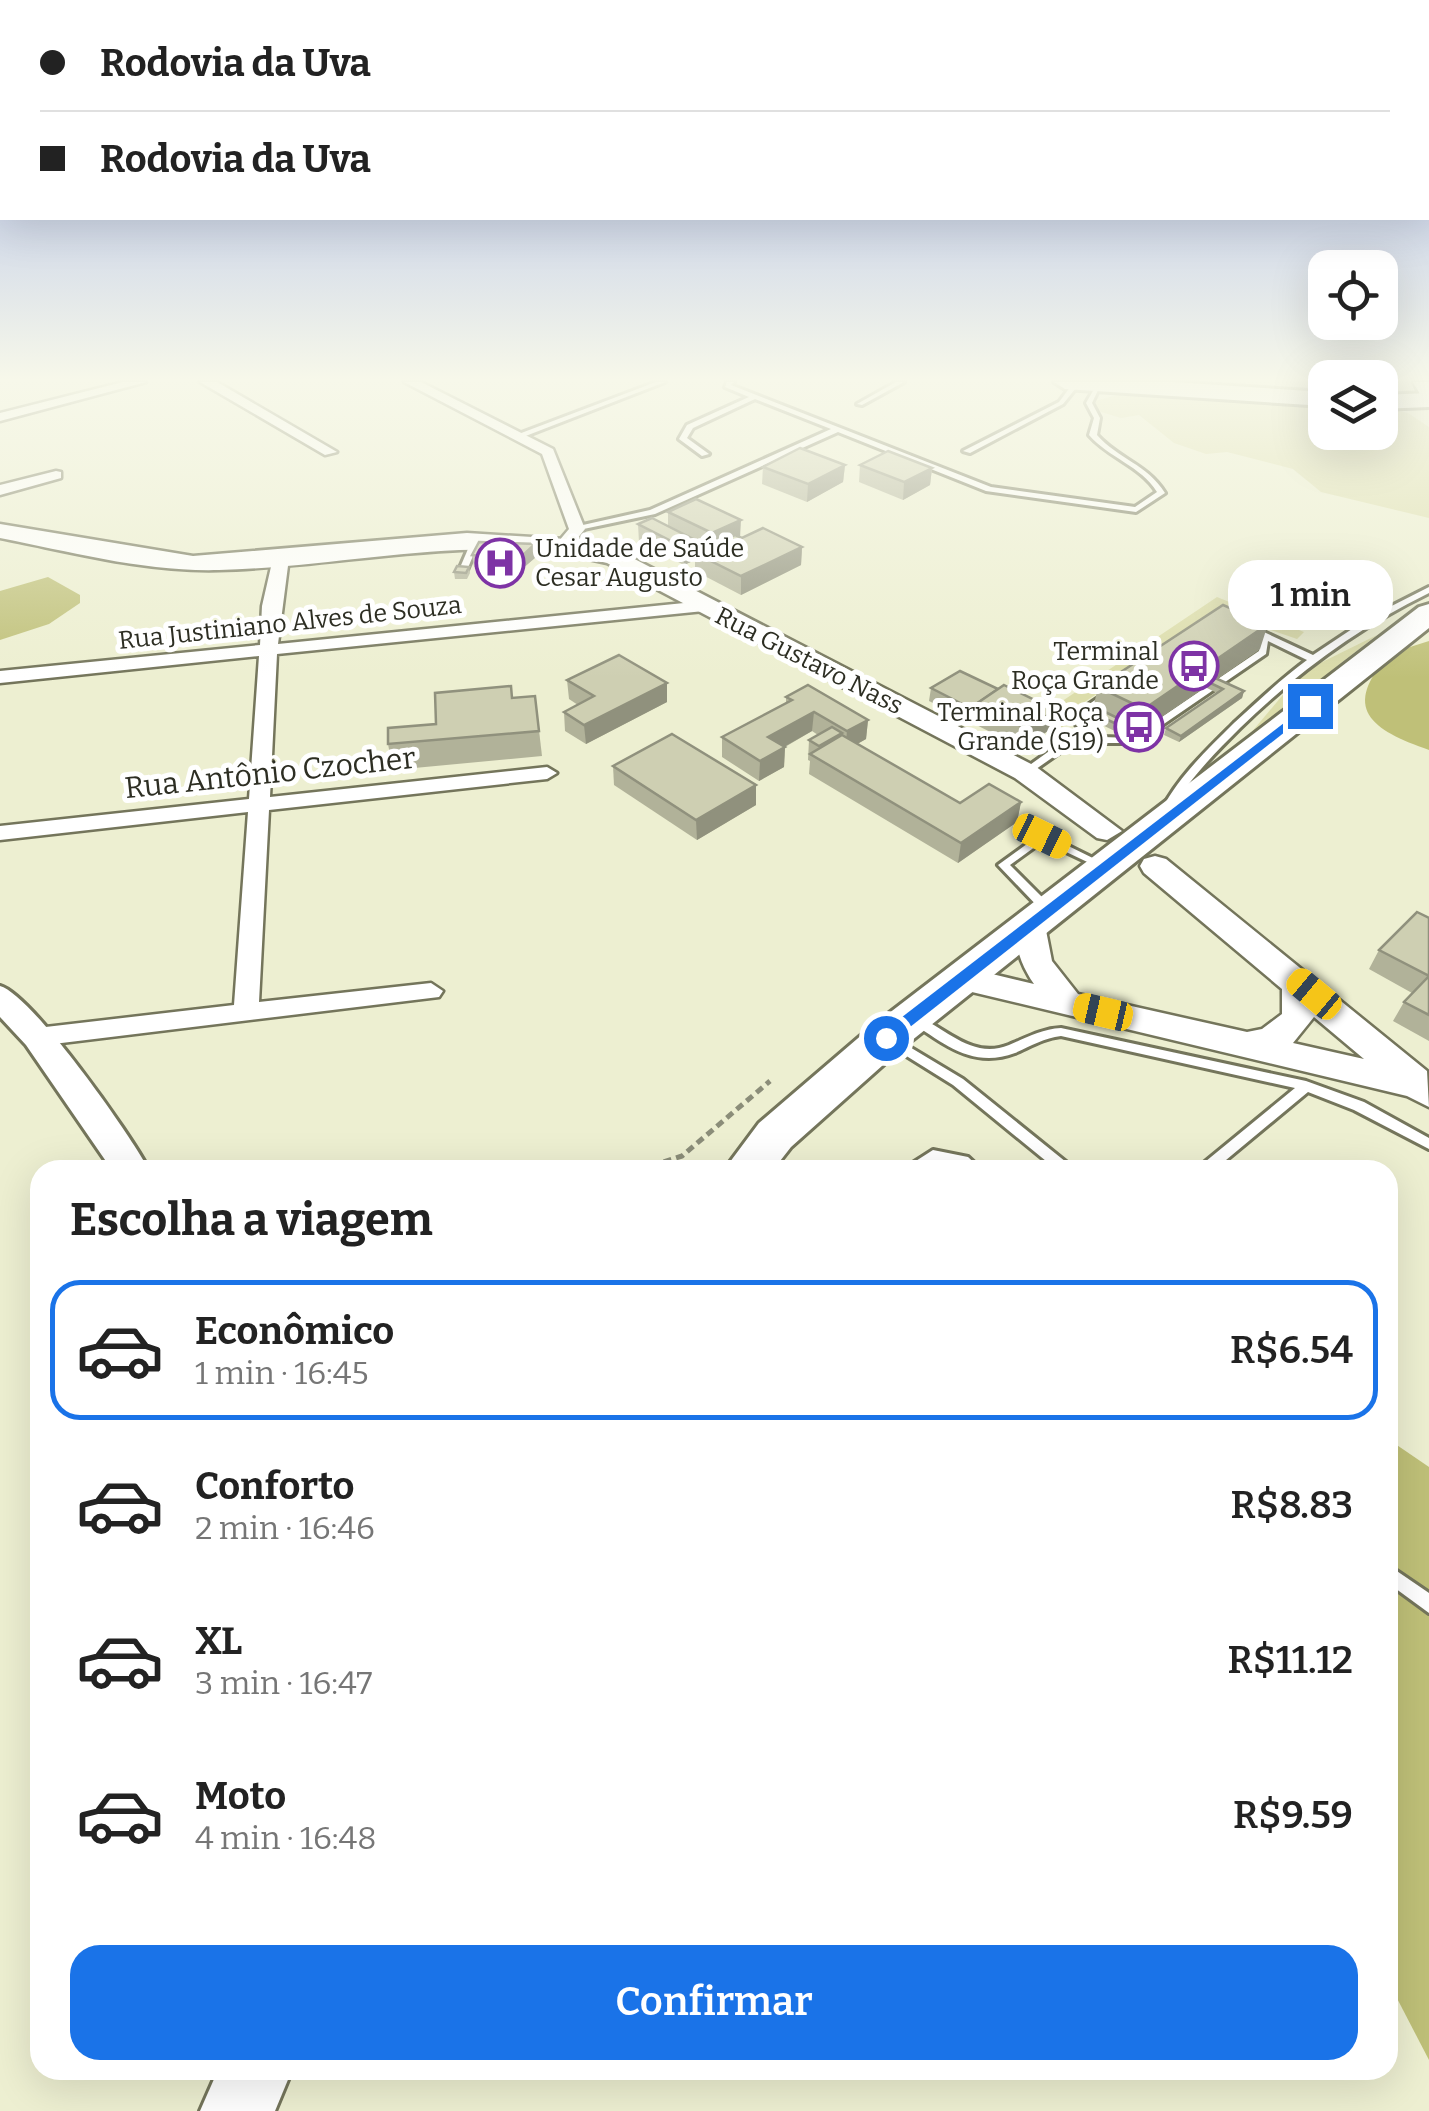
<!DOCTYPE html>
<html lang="pt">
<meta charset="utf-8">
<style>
body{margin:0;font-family:Bitter,serif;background:#f2f2f2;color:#222;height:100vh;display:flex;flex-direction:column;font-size:38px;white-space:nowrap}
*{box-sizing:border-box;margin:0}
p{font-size:32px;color:#767676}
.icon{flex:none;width:55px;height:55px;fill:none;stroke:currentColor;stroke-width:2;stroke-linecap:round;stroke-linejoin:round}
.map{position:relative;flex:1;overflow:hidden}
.details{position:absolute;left:30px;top:1160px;width:1368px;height:920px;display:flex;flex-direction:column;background:#fff;border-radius:30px;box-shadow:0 10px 40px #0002}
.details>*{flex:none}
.banner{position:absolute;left:0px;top:0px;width:1430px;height:220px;box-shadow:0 10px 40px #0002;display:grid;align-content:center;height:220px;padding:0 40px;background:#fff}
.tools{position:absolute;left:1308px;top:250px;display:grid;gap:20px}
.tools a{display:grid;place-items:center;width:90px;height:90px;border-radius:20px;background:#fff;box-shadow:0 10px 40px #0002;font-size:50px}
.end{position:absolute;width:45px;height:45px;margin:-22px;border:12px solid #1a73e8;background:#fff;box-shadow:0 0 0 5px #fff}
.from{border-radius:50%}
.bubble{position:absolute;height:70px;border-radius:30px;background:#fff;box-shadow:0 10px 40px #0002;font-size:32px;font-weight:600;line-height:70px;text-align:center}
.car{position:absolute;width:30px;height:60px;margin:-30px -15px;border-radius:12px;box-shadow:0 0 8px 2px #0007;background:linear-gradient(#f5c518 24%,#345 0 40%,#f5c518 0 76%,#345 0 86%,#f5c518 0)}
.banner b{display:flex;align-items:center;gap:35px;height:95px;font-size:38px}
.banner b+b{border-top:2px solid #e0e0e0}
.banner i{width:25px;height:25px;background:#222}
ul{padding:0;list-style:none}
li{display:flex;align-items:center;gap:30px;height:140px;margin:0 20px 15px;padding:0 20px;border:5px solid transparent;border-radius:30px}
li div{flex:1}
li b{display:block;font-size:38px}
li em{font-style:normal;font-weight:600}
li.on{border-color:#1a73e8}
li>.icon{width:90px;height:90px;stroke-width:1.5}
h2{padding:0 40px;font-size:45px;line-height:120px}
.action{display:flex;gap:20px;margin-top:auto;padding:20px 40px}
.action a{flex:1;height:115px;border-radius:30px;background:#1a73e8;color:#fff;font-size:40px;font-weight:600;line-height:115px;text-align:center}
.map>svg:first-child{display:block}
.green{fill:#dcddab}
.forest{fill:#bfc078}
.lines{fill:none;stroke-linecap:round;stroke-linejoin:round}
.service-casing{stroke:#74755b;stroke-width:6}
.minor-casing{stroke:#74755b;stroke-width:5}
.tertiary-casing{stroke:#74755b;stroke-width:6}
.secondary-casing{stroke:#74755b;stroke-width:5}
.primary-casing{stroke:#74755b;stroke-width:5}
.trunk-casing{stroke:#74755b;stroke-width:6}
.path{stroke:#8b8d79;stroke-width:5;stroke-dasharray:8 5;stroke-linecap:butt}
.service{fill:#fff;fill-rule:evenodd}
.minor{fill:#fff;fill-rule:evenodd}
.tertiary{fill:#fff;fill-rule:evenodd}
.secondary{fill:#fff;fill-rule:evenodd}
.primary{fill:#fff;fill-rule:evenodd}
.trunk{fill:#fff;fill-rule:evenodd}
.wall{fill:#b1b299;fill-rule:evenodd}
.shaded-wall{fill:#90917d}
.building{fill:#cecfb2;stroke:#90917d;stroke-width:2.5}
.route{fill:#1a73e8}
.labels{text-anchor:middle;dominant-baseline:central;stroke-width:10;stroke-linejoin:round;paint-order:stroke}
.far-poi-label{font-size:25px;fill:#2d2e23;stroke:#fff;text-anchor:end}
.far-street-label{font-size:25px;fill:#2d2e23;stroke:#fff}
.street-label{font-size:30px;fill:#2d2e23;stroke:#fff}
</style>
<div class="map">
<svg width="1429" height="2111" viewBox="0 0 1429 2111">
<rect width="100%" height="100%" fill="#edefd1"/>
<g class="green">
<path d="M1129,392L1325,403V432H1380V407L1408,413L1429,427V518L1321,492L1293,469L1227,452L1206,454L1174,443L1139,415L1121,418L1098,411L1095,401Z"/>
<path d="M1217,597L1304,632L1297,639L1245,621L1205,622L1074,709L1071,720L1060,729L1037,718Z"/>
<path d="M1377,635L1250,734L1302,672Z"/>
</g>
<g class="forest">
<path d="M48,577L80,595V603L49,624L0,640V591Z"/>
<path d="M1429,641V750C1372,730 1339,709 1391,653Z"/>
<path d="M1388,1439L1429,1467V2060L1388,1981Z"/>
</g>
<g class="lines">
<g class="service-casing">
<g id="service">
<path d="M656,382H665L523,437L516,435Z"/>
<path d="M727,382H734L731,385L991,487L1135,507L1157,492C1141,466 1109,458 1089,435L1094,418L1086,403L1097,384H1101L1092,403L1100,418L1097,435C1118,459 1147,464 1165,493L1136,512L986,491L838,432L655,514L574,531V527L650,510L831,429L755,399L693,428L687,438L709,454L702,456L679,439L687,425L749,397L725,387Z"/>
<path d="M896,382H904L862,405L857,404Z"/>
<path d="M1074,382L1080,383L1063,404L970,453L963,451L1059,402Z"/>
<path d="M474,535L481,537L467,570L460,572L459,570Z"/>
<path d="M1429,587V593C1357,628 1297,673 1240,728C1214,754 1189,779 1171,811H1163L1162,809C1180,775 1207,750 1234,723C1258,701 1281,679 1307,660L1268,641L1266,654L1136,743H1101L1086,734L1029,774L1025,775L1020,772L1080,729L1076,725L1079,711L1104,694L1107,693L1112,696L1088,712L1086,724L1103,737L1131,738L1259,651L1261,637L1247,631V627H1253L1313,655L1370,617Z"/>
<path d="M1042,833L1109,866L1104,870L1100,868L1043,841L1010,865L1051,906L1053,909L1051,912H1043L998,865Z"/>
<path d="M915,1015C946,1028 972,1060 1009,1045C1026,1038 1041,1029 1061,1028L1306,1081L1364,1102L1429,1138V1149L1354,1110L1308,1092L1214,1170H1198L1200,1166L1295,1088L1061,1036C1044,1038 1031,1046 1015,1053C973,1069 944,1044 911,1022L909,1019Z"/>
<path d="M888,1034L963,1079L1071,1166L1073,1170H1057L953,1085L884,1042L882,1039Z"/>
<path d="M933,1150L968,1157L982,1170C965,1170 952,1164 935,1161L923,1170H906L908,1166Z"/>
<path d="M1388,1565L1429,1593V1613L1388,1583Z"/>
</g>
</g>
<g class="minor-casing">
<g id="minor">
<path d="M123,382H146L0,421V413Z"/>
<path d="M200,382H217L337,452L325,455Z"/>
<path d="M404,382H421L553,449L585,529L572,545L558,542L569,529L542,454Z"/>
<path d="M56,471L61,472V478L0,495V485Z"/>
<path d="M281,553L289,558L278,644L704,601L713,606L704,611L277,654L270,797L547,767L557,773L547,779L269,810L259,1002L431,983L443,991L439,997L37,1046L28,1043L25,1037L37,1028L234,1005L248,812L0,840V826L249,799L259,656L0,683V671L260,645L262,606L273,558Z"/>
</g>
</g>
<g class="tertiary-casing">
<path id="tertiary" d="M0,986C32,995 131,1135 149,1170H112L26,1045L0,1017Z"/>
</g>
<g class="secondary-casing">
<g id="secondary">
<path d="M0,524L193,556L467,533L565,539L623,553L1035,766L1122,831L1107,840L1097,838L1015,778L607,563C475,530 352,567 219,570C145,572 72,552 0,538Z"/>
<path d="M1155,856L1166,859L1427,1071L1429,1107L1407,1096L951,987L946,979L951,971L963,967L1034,984C1021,966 1009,936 1021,915H1043L1052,961L1078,994L1247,1032L1262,1029L1282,1014V989L1144,873L1140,866L1144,859ZM1314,1017L1364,1059L1293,1043Z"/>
</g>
</g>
<g class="primary-casing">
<path id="primary" d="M1413,382H1429V397L1421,396Z"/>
</g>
<g class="trunk-casing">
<g id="trunk">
<path d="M1054,382H1172L1325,392V406L1065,389Z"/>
<path d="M1429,393V407L1380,409V395Z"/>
<path d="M1429,604V628L901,1049L791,1147L773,1170H724L759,1123L871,1027L1419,607Z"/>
<path d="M218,2070H292L275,2111H200Z"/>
</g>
</g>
<path class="path" d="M639,1170L682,1156L770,1081"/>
<use href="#service" class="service"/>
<use href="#minor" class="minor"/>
<use href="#tertiary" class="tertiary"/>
<use href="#secondary" class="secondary"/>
<use href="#primary" class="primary"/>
<use href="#trunk" class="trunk"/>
</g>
<g class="wall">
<path d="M845,465L843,482L807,502L762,484L763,467Z"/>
<path d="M860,465L932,468L930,485L903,500L859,482Z"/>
<path d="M668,512L740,537L802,547L801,565L741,595L695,571V560L684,565L639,542L638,524L668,526ZM697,544L706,548L697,552Z"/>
<path d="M472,555L536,557L522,569H515L512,576L487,574V568L474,567Z"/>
<path d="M469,567L470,573L467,579H455L454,572Z"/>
<path d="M1260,649L1217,679L1244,691L1242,698L1179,742L1164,735L1166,728L1217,693L1205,687L1136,734L1127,730L1121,734L1096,722L1097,715L1092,713L1098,687Z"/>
<path d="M567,680L667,702L586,744L565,731L564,712L578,705L569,699Z"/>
<path d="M931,688L1051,729L1022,748L929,701Z"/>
<path d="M535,696L542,756L393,770L388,744L436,724L512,698Z"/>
<path d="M786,697L868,720L866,739L857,744L960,803L1021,802L1017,822L958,863L809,774L810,761L808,760L809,740L818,735L812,731L785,747L784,767L759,781L722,757V737L786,704Z"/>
<path d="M613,766L756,785V805L697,840L614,785Z"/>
<path d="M1429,918V1041L1393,1021L1404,1002L1412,993L1369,969L1379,950Z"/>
</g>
<g class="shaded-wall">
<path d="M845,465L843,482L807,502L808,484Z"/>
<path d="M932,468L930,485L903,500L904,482Z"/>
<path d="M741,520L740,538L712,551V533Z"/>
<path d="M697,541V554L695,553V560L684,565L683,547Z"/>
<path d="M535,544L536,557L522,569L521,557Z"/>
<path d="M802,547L801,565L741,595V576Z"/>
<path d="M514,556L515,569L512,576L511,563Z"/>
<path d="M1268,624L1260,649L1211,683L1206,681L1205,687L1136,734L1144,709Z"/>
<path d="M667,683V702L586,744L584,725Z"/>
<path d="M1244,691L1242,698L1179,742L1181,736Z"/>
<path d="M1055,710L1051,729L1022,748L1027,729Z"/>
<path d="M814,712L812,731L768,756V737Z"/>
<path d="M868,720L866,739L845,751L847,731Z"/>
<path d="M785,747L784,767L759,781L760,761Z"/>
<path d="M756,785V805L697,840L696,820Z"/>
<path d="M1021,802L1017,822L958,863L961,843Z"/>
</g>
<g class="building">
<path d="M800,448L845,465L808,484L763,467Z"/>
<path d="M888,451L932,468L904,482L860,465Z"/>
<path d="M696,499L741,520L712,533L668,512Z"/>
<path d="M652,518L697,541L683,547L638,524Z"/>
<path d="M763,528L802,547L741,576L695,553L735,535L742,538Z"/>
<path d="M479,542L535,544L521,557L514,556L511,563L486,562L489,556L472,555Z"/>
<path d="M457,566L469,567L466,573L454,572Z"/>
<path d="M1223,605L1268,624L1144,709L1098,687Z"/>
<path d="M619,655L667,683L584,725L564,712L594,696L567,680Z"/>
<path d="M960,671L998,689L976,704L974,710L931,688Z"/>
<path d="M1213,677L1244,691L1181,736L1166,728L1223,689L1206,681Z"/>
<path d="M808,685L868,720L847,731L814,712L768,737L785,747L760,761L722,737L792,700L786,697Z"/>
<path d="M1004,685L1055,710L1027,729L976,704Z"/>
<path d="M511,686L512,698L535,696L539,731L388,744V728L436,724L435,693Z"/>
<path d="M1103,711L1128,723L1123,727L1097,715Z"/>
<path d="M832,727L842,733L819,746L809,740Z"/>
<path d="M672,734L756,785L696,820L613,766Z"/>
<path d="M842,735L960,803L989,784L1021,802L961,843L810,754Z"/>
<path d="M1417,912L1429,918V1015L1404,1002L1429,976L1379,950Z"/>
</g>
<linearGradient id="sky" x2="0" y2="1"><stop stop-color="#9eb0e8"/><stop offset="0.56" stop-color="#f7f8ea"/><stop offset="1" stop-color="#f7f8ea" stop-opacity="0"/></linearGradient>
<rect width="1429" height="678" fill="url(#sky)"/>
<path class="route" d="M1310,703L1314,709L891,1042H880V1034Z"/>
<defs>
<g id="hospital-ring" transform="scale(2.5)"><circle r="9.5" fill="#fff" stroke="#7e33a5" stroke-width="1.5"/><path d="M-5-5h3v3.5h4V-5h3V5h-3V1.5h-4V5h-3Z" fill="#7e33a5"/></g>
<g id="bus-ring" transform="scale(2.5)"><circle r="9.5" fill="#fff" stroke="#7e33a5" stroke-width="1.5"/><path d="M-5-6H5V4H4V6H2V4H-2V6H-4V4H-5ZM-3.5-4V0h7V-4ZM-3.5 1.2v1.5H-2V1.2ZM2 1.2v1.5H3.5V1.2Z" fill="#7e33a5"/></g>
</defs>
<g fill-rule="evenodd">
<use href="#hospital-ring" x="500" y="563"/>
<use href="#bus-ring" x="1194" y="666"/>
<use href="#bus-ring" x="1139" y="727"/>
</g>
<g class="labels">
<g class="far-poi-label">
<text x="535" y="549" text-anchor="start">Unidade de Saúde<tspan x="535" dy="29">Cesar Augusto</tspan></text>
<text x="1159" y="652">Terminal<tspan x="1159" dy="29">Roça Grande</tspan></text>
<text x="1104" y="713">Terminal Roça<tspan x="1104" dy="29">Grande (S19)</tspan></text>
</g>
<g class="far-street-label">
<text transform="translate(290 623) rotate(-6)">Rua Justiniano Alves de Souza</text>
<text transform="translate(809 661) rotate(27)">Rua Gustavo Nass</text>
</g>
<g class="street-label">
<text transform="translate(270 773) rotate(-6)">Rua Antônio Czocher</text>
</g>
</g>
</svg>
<div class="tools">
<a><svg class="icon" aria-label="locate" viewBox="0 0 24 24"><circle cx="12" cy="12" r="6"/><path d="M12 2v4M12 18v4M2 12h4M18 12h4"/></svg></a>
<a><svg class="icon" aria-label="layers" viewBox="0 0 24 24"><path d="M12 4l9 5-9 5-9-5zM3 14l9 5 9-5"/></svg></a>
</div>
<i class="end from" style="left:886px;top:1038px"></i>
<i class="end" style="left:1310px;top:706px"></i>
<div class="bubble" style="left:1228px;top:560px;width:165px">1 min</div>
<i class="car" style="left:1042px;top:836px;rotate:116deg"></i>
<i class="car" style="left:1314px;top:994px;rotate:310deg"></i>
<i class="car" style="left:1103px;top:1012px;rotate:283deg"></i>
<div class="banner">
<b><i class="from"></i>Rodovia da Uva</b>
<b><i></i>Rodovia da Uva</b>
</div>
<section class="details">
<h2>Escolha a viagem</h2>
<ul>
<li class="on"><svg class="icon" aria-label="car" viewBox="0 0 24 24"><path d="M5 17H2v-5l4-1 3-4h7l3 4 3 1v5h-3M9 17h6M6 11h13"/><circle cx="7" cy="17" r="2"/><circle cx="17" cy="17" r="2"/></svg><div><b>Econômico</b><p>1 min · 16:45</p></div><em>R$6.54</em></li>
<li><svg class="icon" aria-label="car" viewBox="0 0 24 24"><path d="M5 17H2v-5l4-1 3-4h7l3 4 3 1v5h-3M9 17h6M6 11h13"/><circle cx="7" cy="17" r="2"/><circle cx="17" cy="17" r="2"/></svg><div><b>Conforto</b><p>2 min · 16:46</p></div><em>R$8.83</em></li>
<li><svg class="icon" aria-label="car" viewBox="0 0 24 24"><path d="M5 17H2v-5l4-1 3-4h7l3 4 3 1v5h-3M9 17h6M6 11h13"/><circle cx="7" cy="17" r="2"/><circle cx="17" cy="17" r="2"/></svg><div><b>XL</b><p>3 min · 16:47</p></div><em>R$11.12</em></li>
<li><svg class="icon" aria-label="car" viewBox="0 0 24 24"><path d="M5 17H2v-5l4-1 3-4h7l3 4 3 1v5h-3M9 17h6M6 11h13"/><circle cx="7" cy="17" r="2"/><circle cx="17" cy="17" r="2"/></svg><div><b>Moto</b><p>4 min · 16:48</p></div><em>R$9.59</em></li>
</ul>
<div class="action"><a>Confirmar</a></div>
</section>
</div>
